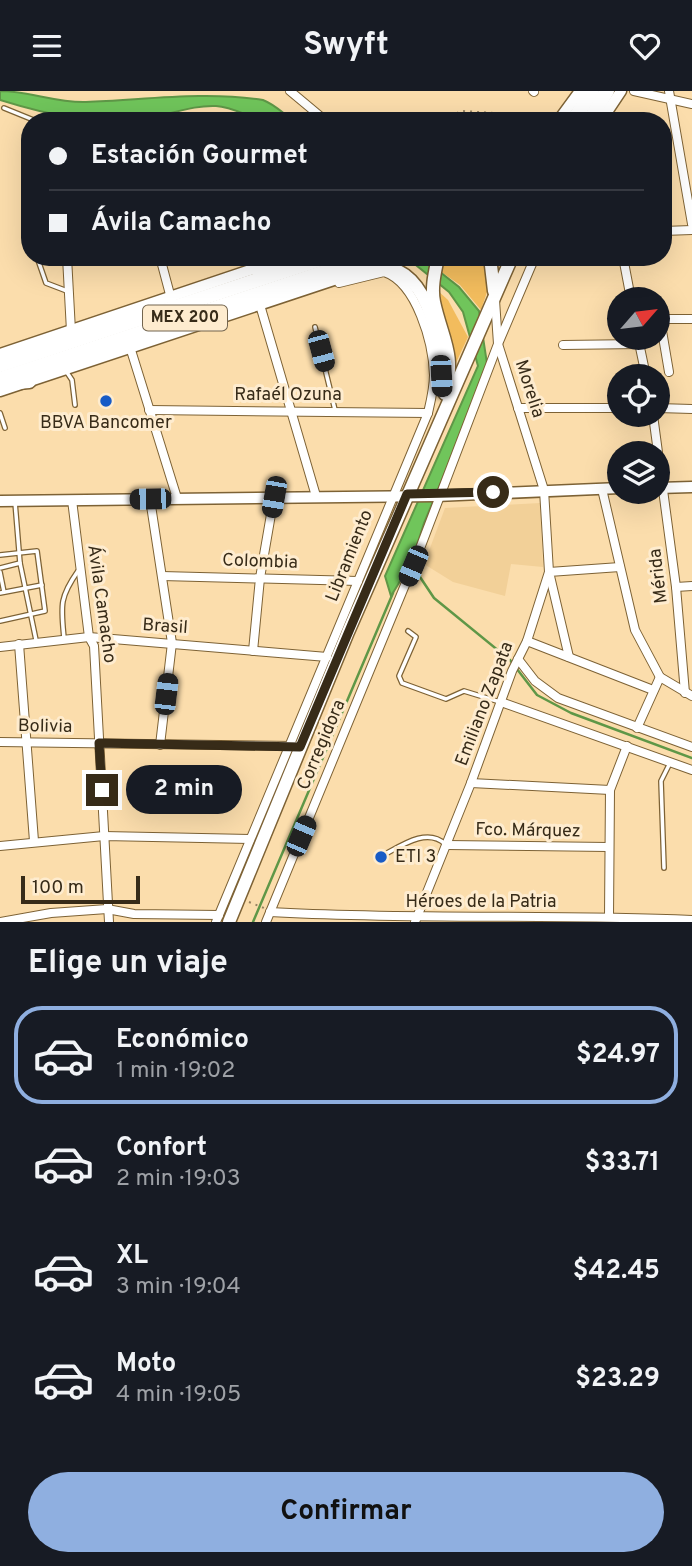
<!DOCTYPE html>
<html lang="es">
<meta charset="utf-8">
<style>
body{margin:0;font-family:Overpass,sans-serif;background:#20242c;color:#f1f3f6;height:100vh;display:flex;flex-direction:column;font-size:26px;white-space:nowrap}
*{box-sizing:border-box;margin:0}
p{font-size:23px;color:#9ea1a6}
.icon{flex:none;width:38px;height:38px;fill:none;stroke:currentColor;stroke-width:2;stroke-linecap:round;stroke-linejoin:round}
.map{position:relative;height:831px;overflow:hidden}
.details{display:flex;flex-direction:column;background:#171b24;flex:1}
.details>*{flex:none}
.hud{position:absolute;left:21px;top:21px;width:651px;height:154px;border-radius:28px;box-shadow:0 7px 28px #0002;display:grid;align-content:center;height:154px;padding:0 28px;background:#171b24}
.needle{width:46px;rotate:62deg}
.fabs{position:absolute;left:607px;top:196px;display:grid;gap:14px}
.fabs a{display:grid;place-items:center;width:63px;height:63px;border-radius:50%;background:#171b24;box-shadow:0 7px 28px #0002;font-size:35px}
.scale{position:absolute;left:21px;bottom:18px;width:119px;box-sizing:border-box;padding-left:7px;border:4px solid #372b18;border-top:0;font-size:19px;line-height:24px;white-space:nowrap;color:#372b18;-webkit-text-stroke:5px #feeccf;paint-order:stroke}
.end{position:absolute;width:32px;height:32px;margin:-16px;border:9px solid #372b18;background:#fff;box-shadow:0 0 0 4px #fff}
.from{border-radius:50%}
.bubble{position:absolute;height:49px;border-radius:24px;background:#171b24;box-shadow:0 7px 28px #0002;font-size:23px;font-weight:700;line-height:49px;text-align:center}
.car{position:absolute;width:21px;height:42px;margin:-21px -10px;border-radius:9px;box-shadow:0 0 5px 2px #0007;background:linear-gradient(#222 24%,#8ab4d8 0 40%,#222 0 76%,#8ab4d8 0 86%,#222 0)}
.hud b{display:flex;align-items:center;gap:24px;height:66px;font-size:26px}
.hud b+b{border-top:2px solid #363941}
.hud i{width:18px;height:18px;background:#f1f3f6}
ul{padding:0;list-style:none}
li{display:flex;align-items:center;gap:21px;height:98px;margin:0 14px 10px;padding:0 14px;border:4px solid transparent;border-radius:28px}
li div{flex:1}
li b{display:block;font-size:26px}
li em{font-style:normal;font-weight:700}
li.selected{border-color:#8fafe0}
li>.icon{width:63px;height:63px;stroke-width:1.5}
h2{padding:0 28px;font-size:32px;line-height:84px}
.primary-button{display:flex;gap:14px;margin-top:auto;padding:14px 28px}
.primary-button a{flex:1;height:80px;border-radius:42px;background:#8fafe0;color:#111;font-size:28px;font-weight:700;line-height:80px;text-align:center}
header{display:flex;justify-content:space-between;align-items:center;height:91px;padding:0 28px;background:#171b24;font-size:32px;font-weight:700}
.map>svg:first-child{display:block}
.built{fill:#f2d098}
.green{fill:#f2bc5d}
.water{fill:#70c55b;stroke:#5f9747;stroke-width:2}
.lines{fill:none;stroke-linecap:round;stroke-linejoin:round}
.stream{stroke:#5f9747;stroke-width:2.5}
.lane-casing{stroke:#7d6235;stroke-width:6}
.street-casing{stroke:#7d6235;stroke-width:10}
.secondary-casing{stroke:#7d6235;stroke-width:13}
.primary-casing{stroke:#7d6235;stroke-width:15}
.highway-casing{stroke:#7d6235;stroke-width:17}
.path{stroke:#968260;stroke-width:2;stroke-dasharray:2 5;stroke-linecap:butt}
.lane{stroke:#fff;stroke-width:3.5}
.street{stroke:#fff;stroke-width:8}
.secondary{stroke:#fff;stroke-width:10}
.primary{stroke:#fff;stroke-width:12}
.highway{stroke:#fff;stroke-width:14}
.route{stroke:#372b18;stroke-width:9}
.poi-dot{fill:#175bc6;stroke:#feeccf;stroke-width:2.5}
.labels{text-anchor:middle;dominant-baseline:central;stroke-width:6;stroke-linejoin:round;paint-order:stroke}
.shield{fill:#feeccf;stroke:#73654f;stroke-width:2}
.shield-label{font-size:16px;font-weight:bold;fill:#372b18}
.street-label{font-size:18px;fill:#372b18;stroke:#feeccf}
.poi-label{font-size:18px;fill:#372b18;stroke:#feeccf}
</style>
<header><svg class="icon" aria-label="menu" viewBox="0 0 24 24"><path d="M4 6h16M4 12h16M4 18h16"/></svg>Swyft<svg class="icon" aria-label="heart" viewBox="0 0 24 24"><path d="M12 20l-8-8c-3-5 5-10 8-4 3-6 11-1 8 4z"/></svg></header>
<div class="map">
<svg width="692" height="831" viewBox="0 0 692 831">
<rect width="100%" height="100%" fill="#fbddac"/>
<path class="built" d="M540,412L543,476L511,473L505,505L453,491L424,473L445,417Z"/>
<g class="green">
<path d="M443,166H483L488,198L481,219L460,194L440,180Z"/>
<path d="M437,199L448,209L468,246L455,274Z"/>
</g>
<g class="water">
<path d="M0,0C29,0 56,12 86,11C144,9 205,0 263,9C274,13 284,23 294,30C284,30 271,32 262,29C247,25 232,16 216,15C191,14 171,24 147,27C97,35 48,24 0,9Z"/>
<path d="M406,166H421L459,196L479,220L488,279L424,432L417,454L419,485L408,477L391,505L385,485L478,275L463,221L449,201Z"/>
</g>
<g class="lines">
<g class="stream">
<path d="M418,483L434,507L510,569L537,604L571,622L692,667"/>
<path d="M253,831L393,502"/>
</g>
<g class="lane-casing">
<g id="lane">
<path d="M4,17L36,30"/>
<path d="M177,30L193,27L203,30"/>
<path d="M37,166L46,192L67,200"/>
<path d="M315,236L335,319"/>
<path d="M66,280L72,289L75,314"/>
<path d="M0,322L5,337"/>
<path d="M15,411L20,472"/>
<path d="M0,464L37,460L45,520L0,530"/>
<path d="M0,477L20,472L36,549"/>
<path d="M0,481L4,501"/>
<path d="M0,502L42,494"/>
<path d="M408,540L416,546L399,585L402,592L446,608L464,600L500,611"/>
<path d="M64,547C61,515 59,507 78,480"/>
<path d="M378,767C398,757 426,735 445,753"/>
<path d="M664,777L661,690L670,672"/>
</g>
</g>
<g class="street-casing">
<g id="street">
<path d="M290,0L326,30"/>
<path d="M533,0L534,1"/>
<path d="M634,0L692,13"/>
<path d="M669,0L692,133"/>
<path d="M663,140L692,139"/>
<path d="M67,166L71,240"/>
<path d="M160,166L172,211"/>
<path d="M623,166L631,208"/>
<path d="M260,214L316,405"/>
<path d="M658,228H692"/>
<path d="M660,228L669,281"/>
<path d="M638,247L646,285"/>
<path d="M563,254L639,253"/>
<path d="M130,256L177,407"/>
<path d="M518,317H620"/>
<path d="M658,317L692,318"/>
<path d="M149,319L428,322"/>
<path d="M653,324L676,496L685,602"/>
<path d="M602,398L635,539L660,586L692,605"/>
<path d="M150,408L172,552L160,654"/>
<path d="M72,409L89,546L94,555L109,831"/>
<path d="M162,485L358,490"/>
<path d="M676,496L692,495"/>
<path d="M527,550L653,599"/>
<path d="M19,553L34,750"/>
<path d="M0,556L89,546L327,566"/>
<path d="M253,560L260,487L274,406"/>
<path d="M569,566L549,481L620,476"/>
<path d="M518,568L535,590L558,607L692,656"/>
<path d="M501,611L692,679"/>
<path d="M637,637L660,586"/>
<path d="M0,651L294,655"/>
<path d="M471,692L610,699"/>
<path d="M447,754L608,756"/>
<path d="M0,755L104,745L250,748"/>
<path d="M270,821C410,829 551,823 692,829"/>
<path d="M609,825L610,699L627,655"/>
<path d="M0,831L51,822L107,818L134,823L219,824"/>
<path d="M216,831L428,322C431,309 434,297 434,284C433,252 417,192 384,181L339,192"/>
<path d="M266,831L419,460L498,253L535,166"/>
<path d="M415,831L471,692L512,580L527,550L549,481L544,399L498,253L495,209"/>
</g>
</g>
<g class="secondary-casing">
<g id="secondary">
<path d="M558,30L580,0"/>
<path d="M601,30L621,0"/>
<path d="M0,263L289,166"/>
<path d="M0,300L403,166"/>
<path d="M658,397L692,396"/>
<path d="M0,410L436,405L620,397"/>
</g>
</g>
<g class="primary-casing">
<g id="primary">
<path d="M438,166C435,181 431,196 434,211C442,248 456,263 445,303"/>
<path d="M490,166L494,200"/>
<path d="M382,175C434,182 440,258 442,299"/>
<path d="M229,831L348,541L512,166"/>
</g>
</g>
<g class="highway-casing">
<g id="highway">
<path d="M573,30L592,0"/>
<path d="M589,30L607,0"/>
<path d="M256,177L285,174"/>
<path d="M0,274L327,166"/>
<path d="M0,288L370,166"/>
<path d="M5,292L29,290"/>
</g>
</g>
<g class="path">
<path d="M437,30L462,20L495,22L499,30"/>
<path d="M249,811L264,817"/>
</g>
<use href="#lane" class="lane"/>
<use href="#street" class="street"/>
<use href="#secondary" class="secondary"/>
<use href="#primary" class="primary"/>
<use href="#highway" class="highway"/>
</g>
<g class="lines">
<path class="route" d="M102,699L99,652L300,656L407,403L493,401"/>
</g>
<g class="poi-dot">
<circle cx="106" cy="310" r="7"/>
<circle cx="381" cy="766" r="7"/>
</g>
<g class="labels">
<rect class="shield" x="143" y="214.5" width="84" height="25" rx="5"/>
<g class="shield-label">
<text x="185" y="227">MEX 200</text>
</g>
<g class="street-label">
<text transform="translate(529 298) rotate(72)">Morelia</text>
<text x="288" y="304">Rafaél Ozuna</text>
<text transform="translate(350 465) rotate(-68)">Libramiento</text>
<text transform="translate(260 471) rotate(2)">Colombia</text>
<text transform="translate(659 485) rotate(-97)">Mérida</text>
<text transform="translate(101 513) rotate(82)">Ávila Camacho</text>
<text transform="translate(165 536) rotate(4)">Brasil</text>
<text transform="translate(485 613) rotate(-69)">Emiliano Zapata</text>
<text transform="translate(45 636) rotate(1)">Bolivia</text>
<text transform="translate(322 654) rotate(-67)">Corregidora</text>
<text transform="translate(528 740) rotate(1)">Fco. Márquez</text>
<text x="481" y="811">Héroes de la Patria</text>
</g>
<g class="poi-label">
<text x="106" y="332">BBVA Bancomer</text>
<text x="395" y="766" text-anchor="start">ETI 3</text>
</g>
</g>
</svg>
<div class="fabs">
<a><svg class="needle" viewBox="-14 -14 28 28"><path d="M0-13l5 13h-10z" fill="#e53935"/><path d="M0 13l5-13h-10z" fill="#9ea1a6"/></svg></a>
<a><svg class="icon" aria-label="locate" viewBox="0 0 24 24"><circle cx="12" cy="12" r="6"/><path d="M12 2v4M12 18v4M2 12h4M18 12h4"/></svg></a>
<a><svg class="icon" aria-label="layers" viewBox="0 0 24 24"><path d="M12 4l9 5-9 5-9-5zM3 14l9 5 9-5"/></svg></a>
</div>
<div class="scale">100 m</div>
<i class="end from" style="left:493px;top:401px"></i>
<i class="end" style="left:102px;top:699px"></i>
<div class="bubble" style="left:126px;top:674px;width:116px">2 min</div>
<i class="car" style="left:321px;top:260px;rotate:165deg"></i>
<i class="car" style="left:441px;top:285px;rotate:177deg"></i>
<i class="car" style="left:274px;top:406px;rotate:190deg"></i>
<i class="car" style="left:150px;top:408px;rotate:269deg"></i>
<i class="car" style="left:413px;top:475px;rotate:203deg"></i>
<i class="car" style="left:166px;top:603px;rotate:7deg"></i>
<i class="car" style="left:301px;top:745px;rotate:23deg"></i>
<div class="hud">
<b><i class="from"></i>Estación Gourmet</b>
<b><i></i>Ávila Camacho</b>
</div>
</div>
<section class="details">
<h2>Elige un viaje</h2>
<ul>
<li class="selected"><svg class="icon" aria-label="car" viewBox="0 0 24 24"><path d="M5 17H2v-5l4-1 3-4h7l3 4 3 1v5h-3M9 17h6M6 11h13"/><circle cx="7" cy="17" r="2"/><circle cx="17" cy="17" r="2"/></svg><div><b>Económico</b><p>1 min · 19:02</p></div><em>$24.97</em></li>
<li><svg class="icon" aria-label="car" viewBox="0 0 24 24"><path d="M5 17H2v-5l4-1 3-4h7l3 4 3 1v5h-3M9 17h6M6 11h13"/><circle cx="7" cy="17" r="2"/><circle cx="17" cy="17" r="2"/></svg><div><b>Confort</b><p>2 min · 19:03</p></div><em>$33.71</em></li>
<li><svg class="icon" aria-label="car" viewBox="0 0 24 24"><path d="M5 17H2v-5l4-1 3-4h7l3 4 3 1v5h-3M9 17h6M6 11h13"/><circle cx="7" cy="17" r="2"/><circle cx="17" cy="17" r="2"/></svg><div><b>XL</b><p>3 min · 19:04</p></div><em>$42.45</em></li>
<li><svg class="icon" aria-label="car" viewBox="0 0 24 24"><path d="M5 17H2v-5l4-1 3-4h7l3 4 3 1v5h-3M9 17h6M6 11h13"/><circle cx="7" cy="17" r="2"/><circle cx="17" cy="17" r="2"/></svg><div><b>Moto</b><p>4 min · 19:05</p></div><em>$23.29</em></li>
</ul>
<div class="primary-button"><a>Confirmar</a></div>
</section>
